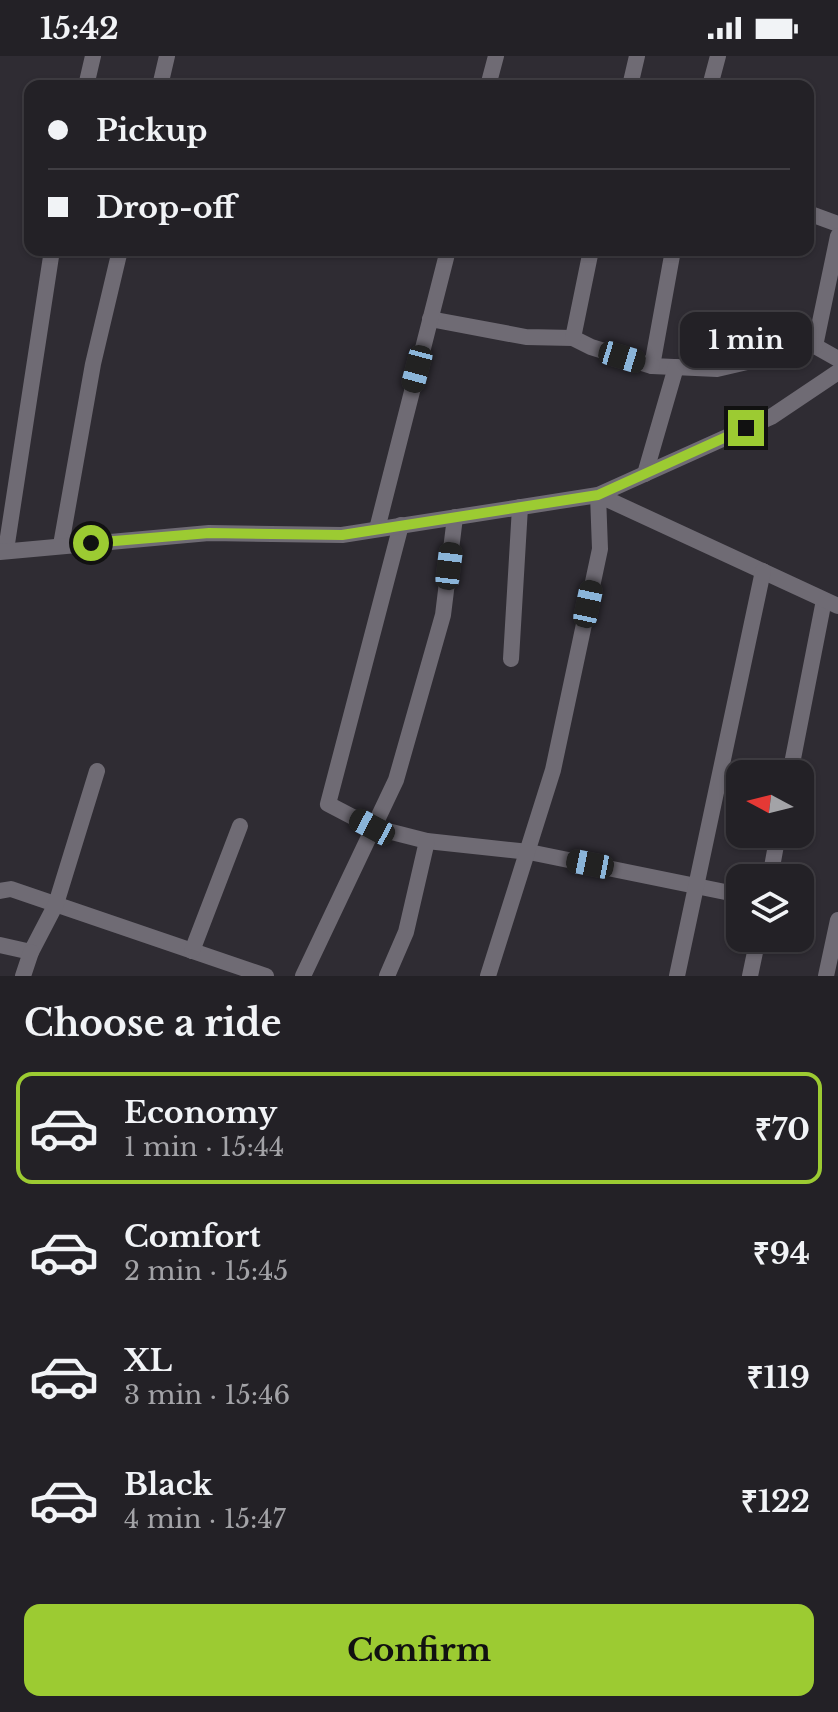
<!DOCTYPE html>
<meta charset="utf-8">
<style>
body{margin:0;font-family:"Libre Baskerville",serif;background:#2b292e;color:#f1f3f6;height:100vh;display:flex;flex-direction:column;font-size:30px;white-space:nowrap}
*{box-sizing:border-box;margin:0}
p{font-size:26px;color:#a3a3a7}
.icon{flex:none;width:44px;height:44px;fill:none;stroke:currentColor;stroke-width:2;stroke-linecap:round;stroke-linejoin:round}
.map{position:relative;height:920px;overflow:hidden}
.panel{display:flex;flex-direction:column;background:#232126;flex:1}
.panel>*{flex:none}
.banner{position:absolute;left:24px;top:24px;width:790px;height:176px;border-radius:16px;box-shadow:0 2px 6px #0004,0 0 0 2px #403e43;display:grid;align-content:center;height:176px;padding:0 24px;background:#232126}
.needle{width:52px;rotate:277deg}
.buttons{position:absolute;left:726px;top:704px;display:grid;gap:16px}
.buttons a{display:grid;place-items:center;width:88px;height:88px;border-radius:16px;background:#232126;box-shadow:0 2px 6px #0004,0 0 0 2px #403e43;font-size:40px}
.end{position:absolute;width:36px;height:36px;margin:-18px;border:10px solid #9ccb32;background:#111;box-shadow:0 0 0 4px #111}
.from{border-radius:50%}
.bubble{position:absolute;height:56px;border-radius:16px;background:#232126;box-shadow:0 2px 6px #0004,0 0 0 2px #403e43;font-size:26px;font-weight:800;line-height:56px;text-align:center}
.car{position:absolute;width:24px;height:48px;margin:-24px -12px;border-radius:10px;box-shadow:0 0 6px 2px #0007;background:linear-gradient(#222 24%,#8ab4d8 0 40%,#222 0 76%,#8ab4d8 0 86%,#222 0)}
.banner b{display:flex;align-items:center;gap:28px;height:76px;font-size:30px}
.banner b+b{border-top:2px solid #403e43}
.banner i{width:20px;height:20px;background:#f1f3f6}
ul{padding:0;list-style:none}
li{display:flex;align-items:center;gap:24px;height:112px;margin:0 16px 12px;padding:0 8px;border:4px solid transparent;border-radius:16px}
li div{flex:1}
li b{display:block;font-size:30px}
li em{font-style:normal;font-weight:800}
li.selected{border-color:#9ccb32}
li>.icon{width:72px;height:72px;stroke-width:1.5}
h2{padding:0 24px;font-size:36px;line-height:96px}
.primary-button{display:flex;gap:16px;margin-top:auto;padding:16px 24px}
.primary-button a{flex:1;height:92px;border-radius:16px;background:#9ccb32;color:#111;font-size:32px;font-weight:800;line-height:92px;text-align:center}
.status{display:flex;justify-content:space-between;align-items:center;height:56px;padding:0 40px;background:#232126;direction:ltr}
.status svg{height:22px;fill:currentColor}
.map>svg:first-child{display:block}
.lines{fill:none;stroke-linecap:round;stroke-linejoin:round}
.street{stroke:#6f6b74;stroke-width:16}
.route{stroke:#9ccb32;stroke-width:10}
</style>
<div class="status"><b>15:42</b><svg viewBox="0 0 49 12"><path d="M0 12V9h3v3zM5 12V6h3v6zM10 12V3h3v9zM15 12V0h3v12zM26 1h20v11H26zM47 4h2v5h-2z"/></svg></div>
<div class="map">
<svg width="838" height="920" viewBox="0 0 838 920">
<rect width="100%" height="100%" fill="#2f2c33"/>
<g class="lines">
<g class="street">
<path d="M86,30L93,0"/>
<path d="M160,30L167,0"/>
<path d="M488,30L496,0"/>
<path d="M630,30L637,0"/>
<path d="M710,30L718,0"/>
<path d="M808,157L838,168"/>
<path d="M838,180L815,290L838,303"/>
<path d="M673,194L652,310L717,313L815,290"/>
<path d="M430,263L526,281L573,282L591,291L652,310"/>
<path d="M573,282L591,194"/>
<path d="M645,418L676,311"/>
<path d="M401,469L328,748L372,771L427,785L529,796L740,839"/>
<path d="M377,473L448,194"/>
<path d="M61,489L93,308L120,194"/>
<path d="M6,494L52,194"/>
<path d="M0,496L209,477L342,479L598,439L771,361L838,316"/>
<path d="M511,603L520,451"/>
<path d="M790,718L824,544"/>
<path d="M770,822L778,778"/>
<path d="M0,835L11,833L266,920"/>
<path d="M0,889L31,896L56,848L97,715"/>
<path d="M192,895L240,770"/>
<path d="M23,920L31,896"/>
<path d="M303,920L396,724L443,559L455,461"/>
<path d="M387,920L406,876L427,785"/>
<path d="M488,920L553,714L600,493L598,439L838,550"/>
<path d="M677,920L763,515"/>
<path d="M750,920L758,882"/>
<path d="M826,920L838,864"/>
</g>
</g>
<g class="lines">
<path class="route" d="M91,487L209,477L342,479L598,439L746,372"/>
</g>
</svg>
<div class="buttons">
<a><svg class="needle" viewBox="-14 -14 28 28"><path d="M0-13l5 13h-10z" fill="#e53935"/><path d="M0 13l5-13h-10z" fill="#a3a3a7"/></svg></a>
<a><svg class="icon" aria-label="layers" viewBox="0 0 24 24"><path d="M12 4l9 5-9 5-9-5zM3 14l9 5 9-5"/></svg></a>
</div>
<i class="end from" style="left:91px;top:487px"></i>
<i class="end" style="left:746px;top:372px"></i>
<div class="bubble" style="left:680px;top:256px;width:132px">1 min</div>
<i class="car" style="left:622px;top:301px;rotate:107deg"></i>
<i class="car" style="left:417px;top:313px;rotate:195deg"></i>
<i class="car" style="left:449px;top:510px;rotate:7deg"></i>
<i class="car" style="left:588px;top:548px;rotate:12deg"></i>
<i class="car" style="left:372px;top:771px;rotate:298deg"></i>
<i class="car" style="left:590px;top:808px;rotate:281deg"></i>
<div class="banner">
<b><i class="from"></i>Pickup</b>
<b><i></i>Drop-off</b>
</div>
</div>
<section class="panel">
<h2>Choose a ride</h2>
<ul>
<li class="selected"><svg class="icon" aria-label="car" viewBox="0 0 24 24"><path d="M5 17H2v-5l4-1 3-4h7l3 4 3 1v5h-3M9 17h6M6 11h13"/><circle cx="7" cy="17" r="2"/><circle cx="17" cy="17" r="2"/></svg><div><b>Economy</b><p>1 min · 15:44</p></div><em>₹70</em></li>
<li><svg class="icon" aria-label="car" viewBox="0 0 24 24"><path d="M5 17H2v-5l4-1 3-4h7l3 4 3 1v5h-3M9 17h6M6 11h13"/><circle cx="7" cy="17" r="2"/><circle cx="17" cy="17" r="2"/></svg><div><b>Comfort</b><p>2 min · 15:45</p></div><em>₹94</em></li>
<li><svg class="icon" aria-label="car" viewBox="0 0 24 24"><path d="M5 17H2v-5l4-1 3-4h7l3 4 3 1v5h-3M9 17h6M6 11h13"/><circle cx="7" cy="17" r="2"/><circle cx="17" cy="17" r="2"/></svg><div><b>XL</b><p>3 min · 15:46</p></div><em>₹119</em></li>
<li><svg class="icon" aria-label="car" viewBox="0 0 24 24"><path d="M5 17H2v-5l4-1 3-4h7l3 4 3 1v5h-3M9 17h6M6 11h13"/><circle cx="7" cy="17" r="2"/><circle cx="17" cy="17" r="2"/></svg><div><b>Black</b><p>4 min · 15:47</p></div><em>₹122</em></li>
</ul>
<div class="primary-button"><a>Confirm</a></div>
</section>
